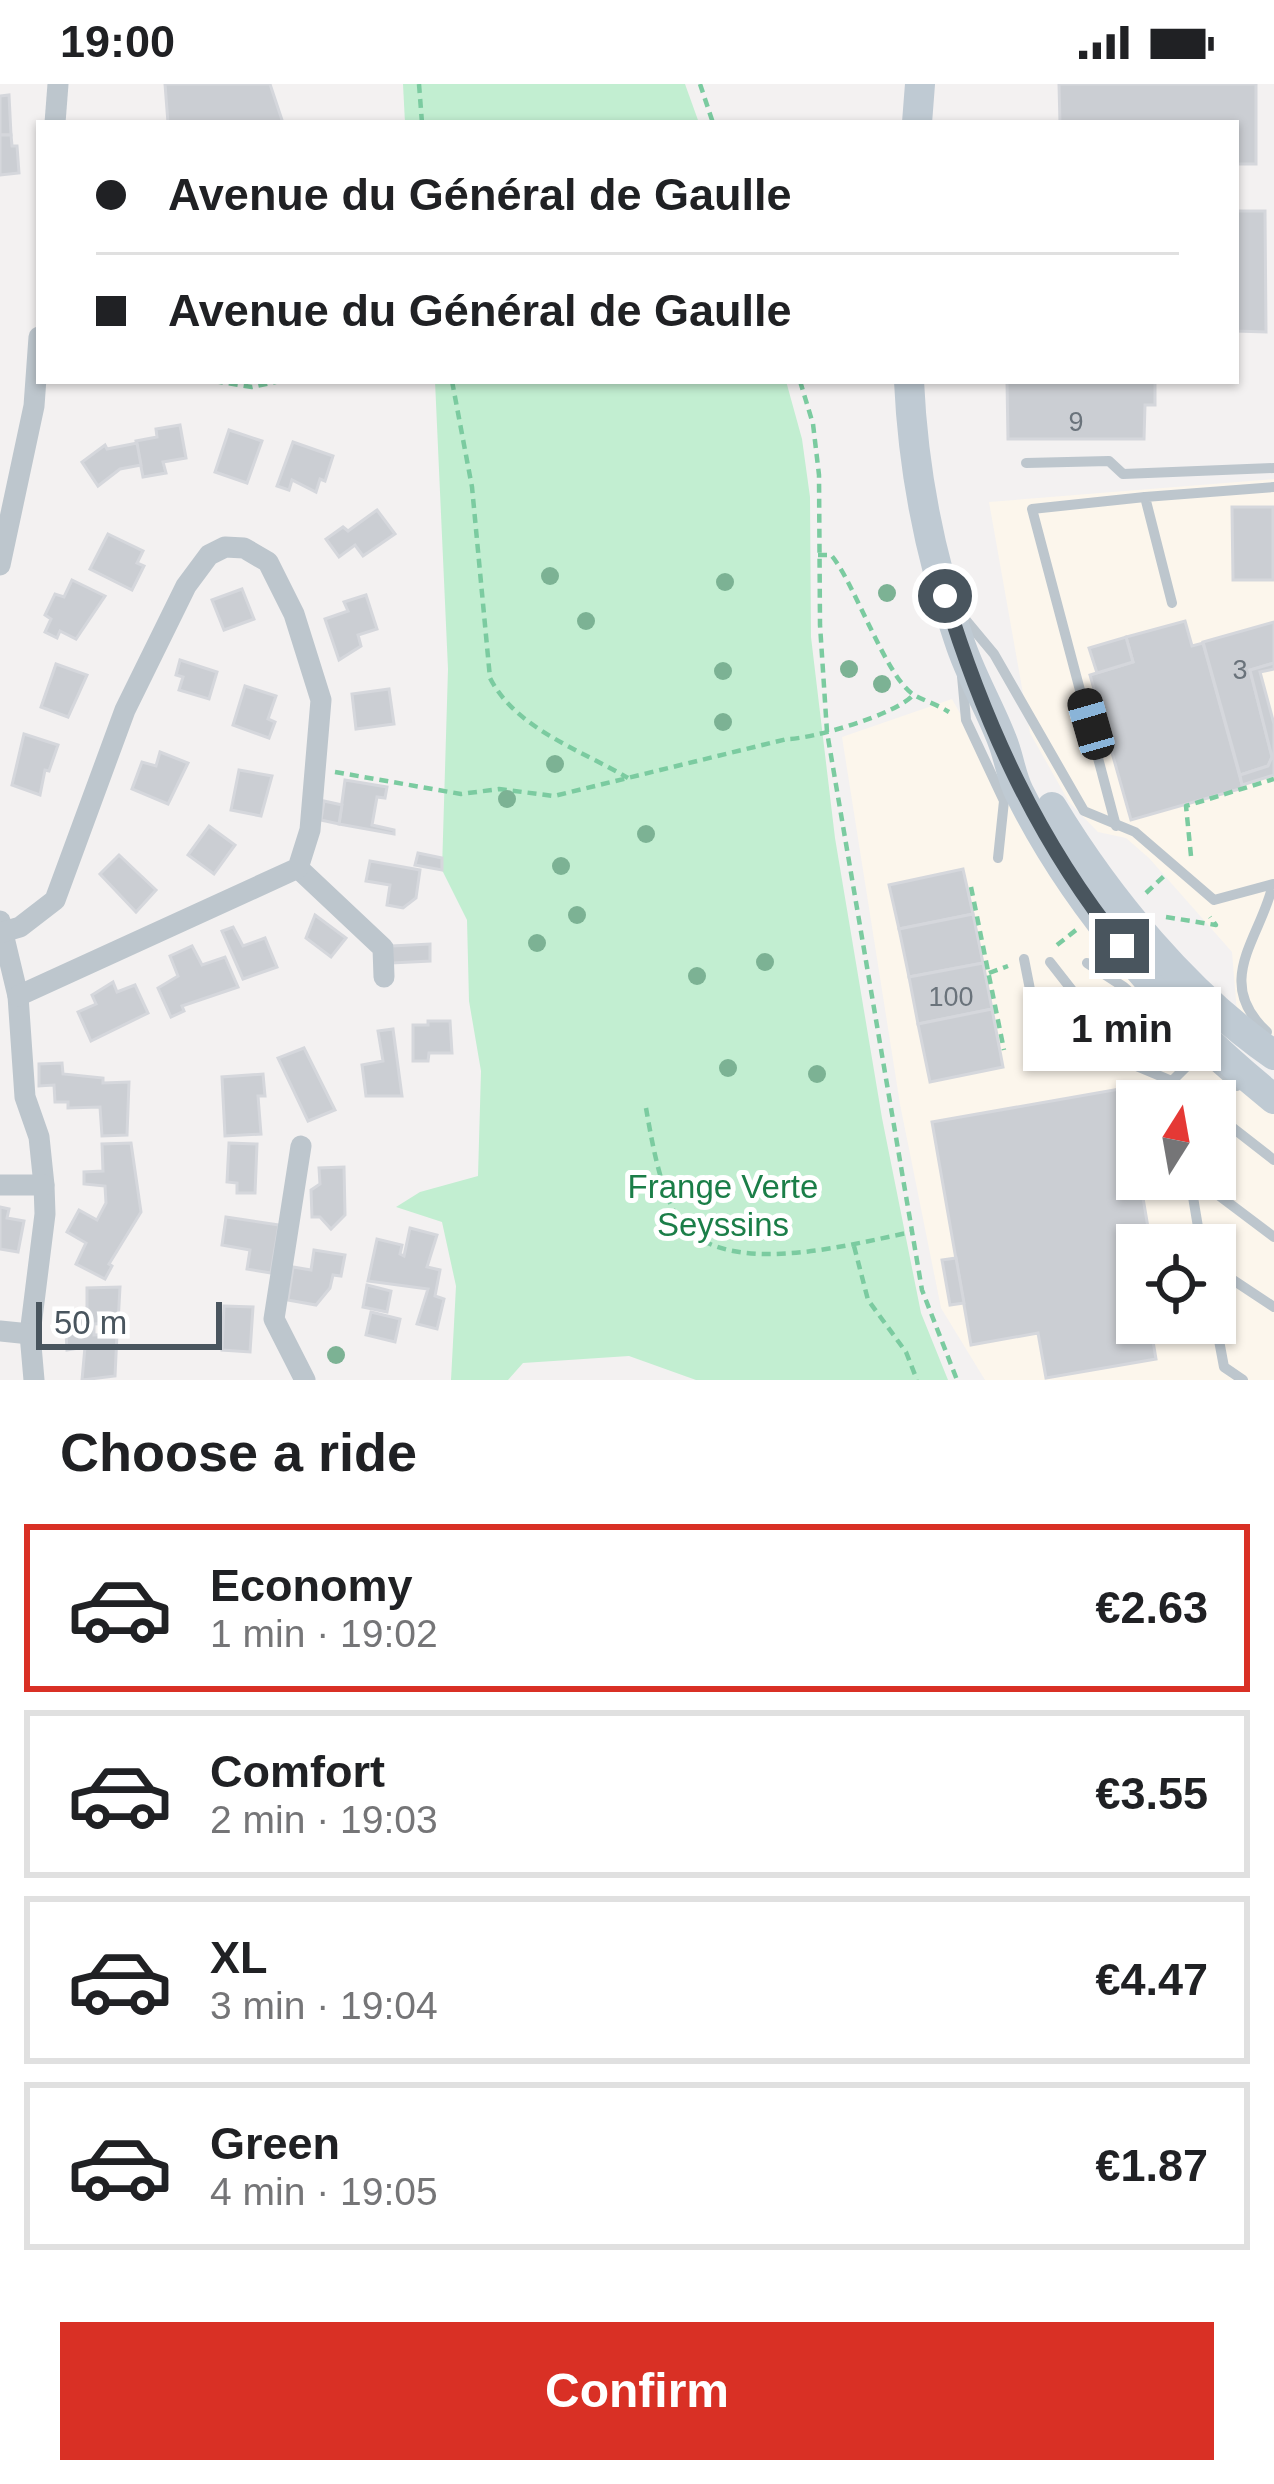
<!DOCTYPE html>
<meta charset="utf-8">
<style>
body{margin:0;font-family:Helvetica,sans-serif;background:#f6f6f6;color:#202124;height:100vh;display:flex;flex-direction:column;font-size:45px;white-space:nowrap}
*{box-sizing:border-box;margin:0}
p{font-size:39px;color:#757577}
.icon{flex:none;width:66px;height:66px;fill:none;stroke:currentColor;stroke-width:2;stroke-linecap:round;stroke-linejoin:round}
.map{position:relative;height:1296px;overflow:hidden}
.panel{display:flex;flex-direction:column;background:#fff;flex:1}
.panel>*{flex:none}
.top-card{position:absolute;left:36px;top:36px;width:1203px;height:264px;border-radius:0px;box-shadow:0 3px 9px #0004;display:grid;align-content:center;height:264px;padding:0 60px;background:#fff}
.needle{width:78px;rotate:11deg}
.buttons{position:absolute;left:1116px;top:996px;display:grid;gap:24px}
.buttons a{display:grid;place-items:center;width:120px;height:120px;border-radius:0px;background:#fff;box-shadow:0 3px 9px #0004;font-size:60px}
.scale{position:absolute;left:36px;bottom:30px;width:186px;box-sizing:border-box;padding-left:12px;border:6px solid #49555e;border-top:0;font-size:33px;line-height:42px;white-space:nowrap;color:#49555e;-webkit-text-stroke:9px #fff;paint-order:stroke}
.end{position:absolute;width:54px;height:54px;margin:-27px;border:15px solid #49555e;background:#fff;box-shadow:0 0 0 6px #fff}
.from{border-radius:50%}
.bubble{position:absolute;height:84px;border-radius:0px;background:#fff;box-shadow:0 3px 9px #0004;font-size:39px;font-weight:700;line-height:84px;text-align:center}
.car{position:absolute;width:36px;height:72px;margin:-36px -18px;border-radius:15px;box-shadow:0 0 9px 3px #0007;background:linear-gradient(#222 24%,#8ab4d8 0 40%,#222 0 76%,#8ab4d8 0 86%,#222 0)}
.top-card b{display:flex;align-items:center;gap:42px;height:114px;font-size:45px}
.top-card b+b{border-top:3px solid #e0e0e0}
.top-card i{width:30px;height:30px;background:#202124}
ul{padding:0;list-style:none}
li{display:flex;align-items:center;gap:36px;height:168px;margin:0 24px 18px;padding:0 36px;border:6px solid #e0e0e0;border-radius:0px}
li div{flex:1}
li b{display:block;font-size:45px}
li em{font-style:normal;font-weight:700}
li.on{border-color:#d93025}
li>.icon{width:108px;height:108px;stroke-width:1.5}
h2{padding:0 60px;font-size:54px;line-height:144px}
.cta{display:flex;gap:24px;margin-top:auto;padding:24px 60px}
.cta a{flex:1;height:138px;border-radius:0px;background:#d93025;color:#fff;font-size:48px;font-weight:700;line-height:138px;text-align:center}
.status{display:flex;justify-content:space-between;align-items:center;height:84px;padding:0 60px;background:#fff;direction:ltr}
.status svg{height:33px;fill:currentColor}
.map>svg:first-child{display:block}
.commercial{fill:#fcf6ec;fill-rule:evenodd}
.green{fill:#c2eed1}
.building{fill:#cbced3;stroke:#d5d7dc;stroke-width:3}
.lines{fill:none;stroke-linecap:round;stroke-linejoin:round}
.path{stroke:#7bcba0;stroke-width:4.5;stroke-dasharray:9 6;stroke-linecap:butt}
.lane{stroke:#bdc6cd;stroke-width:10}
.street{stroke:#bdc6cd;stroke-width:21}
.secondary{stroke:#bfcad3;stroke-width:30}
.tree{fill:#7cb294}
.route{stroke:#49555e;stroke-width:15}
.labels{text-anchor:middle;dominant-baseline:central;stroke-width:10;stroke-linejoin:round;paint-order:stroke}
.number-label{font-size:27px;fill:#6a737b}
.park-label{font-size:33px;fill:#1b7e48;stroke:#fff}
</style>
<div class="status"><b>19:00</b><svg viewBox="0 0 49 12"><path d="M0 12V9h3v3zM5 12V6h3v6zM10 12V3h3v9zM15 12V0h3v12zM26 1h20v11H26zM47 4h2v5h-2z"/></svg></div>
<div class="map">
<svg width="1274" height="1296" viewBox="0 0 1274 1296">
<rect width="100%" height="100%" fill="#f3f1f1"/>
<g class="commercial">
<path d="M1274,395V952L1237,929L1232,868L1149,774L1126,754L1098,748L1069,718L1030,649L989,418Z"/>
<path d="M952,615L1025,746L1274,1017V1296H985L941,1224L900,1020L842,653ZM1137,1017H1215V1095H1137ZM1137,1161H1215V1239H1137Z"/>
</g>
<g class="green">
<path d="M403,0H685L699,39H405Z"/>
<path d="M435,297H786L802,355L810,413L811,553L835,754L882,1034L921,1229L948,1296H696L629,1272L523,1279L508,1296H451L456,1202L442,1138L396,1123L420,1108L478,1092L481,987L469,917L467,836L442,786L448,585Z"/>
</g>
<g class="building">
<path d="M165,0H270L283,39H168Z"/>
<path d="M1059,0H1256V80H1236V39H1060Z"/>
<path d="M9,11L11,51H0V12Z"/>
<path d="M0,51H11L12,62H17L19,89L0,91Z"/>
<path d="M1236,127H1265L1266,248L1236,247Z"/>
<path d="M1007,297H1155V321H1145L1144,355H1008Z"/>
<path d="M180,341L186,374L163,378L166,389L143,393L136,357L157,353L156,345Z"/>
<path d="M229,346L262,357L247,399L215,388Z"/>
<path d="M293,358L333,372L325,397L320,395L316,408L292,396L289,406L277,402Z"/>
<path d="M137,359L141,381L120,385L98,402L82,378L105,361L107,365Z"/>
<path d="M1232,423H1273V496H1233Z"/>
<path d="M377,426L395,450L363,472L355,461L339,473L326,455L343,443L348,447Z"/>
<path d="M108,450L143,467L137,479L144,482L132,506L90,485Z"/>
<path d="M72,496L105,512L76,555L60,547L57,554L45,548L51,535L45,531L55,510L64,513Z"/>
<path d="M242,505L254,535L224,546L212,516Z"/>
<path d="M366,511L377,545L358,551L361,562L339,576L325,535L348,527L344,518Z"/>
<path d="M1185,537L1192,562L1203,559L1243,704L1131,736L1090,591L1133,578L1126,553Z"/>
<path d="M1274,538V579L1250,586L1272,673L1268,682L1240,691L1203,558Z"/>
<path d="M1126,553L1133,578L1097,589L1089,564Z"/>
<path d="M180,576L217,588L209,615L179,606L183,593L176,591Z"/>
<path d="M1274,579V585L1260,588L1274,640V691L1242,701L1240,691L1268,682L1272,673L1250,586Z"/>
<path d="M56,580L87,591L68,633L41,623Z"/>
<path d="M245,602L276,612L268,635L275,638L269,654L233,641Z"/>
<path d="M389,605L394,640L356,645L352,610Z"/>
<path d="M24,650L58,661L49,687L45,686L40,711L12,701Z"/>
<path d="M160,668L188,679L168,720L132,705L142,678L156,682Z"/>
<path d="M239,686L272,692L261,732L231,726Z"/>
<path d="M345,696L387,703L385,714L377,713L372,741L394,746V750L339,740Z"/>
<path d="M324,717L342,721L339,740L321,736Z"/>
<path d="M209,742L235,761L214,790L188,771Z"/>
<path d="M418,769L442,774V786L415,781Z"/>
<path d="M119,771L156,806L136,828L100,790Z"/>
<path d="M370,777L420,786L416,814L403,824L387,821L390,801L366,797Z"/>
<path d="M963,785L973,830L899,845L889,801Z"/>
<path d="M973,830L983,879L909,893L899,845Z"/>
<path d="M315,831L346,854L331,873L306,854Z"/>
<path d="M233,843L243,862L265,854L277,883L243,895L222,847Z"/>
<path d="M430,860V877L392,879V862Z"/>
<path d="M192,862L202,881L225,873L238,903L182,922L184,927L171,933L158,904L178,892L170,872Z"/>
<path d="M983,879L992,925L918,940L909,893Z"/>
<path d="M113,898L117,908L135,901L148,929L91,957L78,928L96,920L92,911Z"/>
<path d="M992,925L1003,983L930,998L918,940Z"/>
<path d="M428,937H450L452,969H429L428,977H413V941H428Z"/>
<path d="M393,945L402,1012H366L362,981L383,977L378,947Z"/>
<path d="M304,964L335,1026L308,1037L278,974Z"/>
<path d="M62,979L63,990L103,994V999L129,998L127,1051L102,1052L100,1023L68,1024V1018H55L54,1001L39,1002V980Z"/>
<path d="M263,990L265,1012H258L261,1050L225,1052L222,993Z"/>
<path d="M1148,1000L1150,1017H1137V1095H1164L1167,1110L1143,1114L1151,1161H1137V1239H1150L1156,1275L1046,1294L1038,1249L971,1261L932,1038Z"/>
<path d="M131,1059L141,1128L109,1180L112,1182L105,1195L76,1180L86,1159L67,1148L79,1126L97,1136L106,1119L105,1102L84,1100V1088L103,1087L102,1060Z"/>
<path d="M229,1059L257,1060L255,1109H237V1099L227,1098Z"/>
<path d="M344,1083L345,1131L331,1145L320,1133H312L311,1106L320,1100L319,1084Z"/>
<path d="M0,1123L9,1125L7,1134L24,1137L18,1168L0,1165Z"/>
<path d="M226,1133L279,1141L271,1189L247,1185L250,1166L222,1161Z"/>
<path d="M410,1144L437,1151L427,1183L440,1186L435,1212L444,1215L437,1245L417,1240L428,1205L368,1197L377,1155L402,1161L400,1170L404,1172Z"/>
<path d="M314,1166L345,1171L341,1192L333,1191L330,1204L316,1221L288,1216L293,1183L311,1186Z"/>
<path d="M956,1174L964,1219L950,1221L942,1176Z"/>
<path d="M367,1201L391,1207L387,1228L363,1223Z"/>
<path d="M120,1203L118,1239L94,1240V1251L117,1250L115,1292L82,1296L85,1263L67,1266L65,1230L87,1229V1204Z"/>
<path d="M224,1222L253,1223L250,1268L222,1266Z"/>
<path d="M371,1228L400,1235L395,1258L366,1251Z"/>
</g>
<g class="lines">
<g class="path">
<path d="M419,0L422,39"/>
<path d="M700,0L713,39"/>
<path d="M214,297L252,303L280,297"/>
<path d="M452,297L472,403L490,594C516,645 581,666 628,694"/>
<path d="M800,297L813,340L819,391L820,541L827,648L922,1206L957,1296"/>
<path d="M818,471H831C854,497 886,594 914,611C925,617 938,621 949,628"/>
<path d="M335,688L461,710L499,705L554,712L787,655C813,655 897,630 913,611"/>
<path d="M1191,772L1186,722L1274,695"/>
<path d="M971,803L1004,966"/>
<path d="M1146,809L1164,792"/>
<path d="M1166,833L1216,841L1210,833"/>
<path d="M1057,861L1076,846"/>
<path d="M989,889L1008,882"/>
<path d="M646,1024C652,1058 659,1100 676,1131C716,1199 850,1160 912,1148"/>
<path d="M854,1162L868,1216L906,1268L917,1296"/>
</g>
<g class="lane">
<path d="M1026,379L1109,377L1123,390L1274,384"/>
<path d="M1172,519L1145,413L1274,403"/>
<path d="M964,534L994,570L1084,727L1135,748L1214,816L1273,800C1261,854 1212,897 1267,948"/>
<path d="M962,592L966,636L1004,717L998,774"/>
<path d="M1116,742L1032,425L1145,413"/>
<path d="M1024,875L1039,951L1101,943"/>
<path d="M1050,878L1129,979L1172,997L1176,1017"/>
<path d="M1087,879L1124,903L1237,1002"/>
<path d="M1198,971L1172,997L1198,1017"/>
<path d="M1215,1030L1274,1076"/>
<path d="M1190,1095L1201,1161"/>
<path d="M1197,1095L1274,1153"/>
<path d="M1215,1184L1274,1223"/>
<path d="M1215,1235L1224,1283L1243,1296"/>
</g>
<g class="street">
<path d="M55,39L58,0"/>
<path d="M0,481L34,322L39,253"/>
<path d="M298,784L383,864L384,893"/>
<path d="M0,837L18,912L25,1013L39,1053L44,1101L45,1130L30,1250L34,1296"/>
<path d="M3,848L20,843L55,816L125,626L186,502L209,471L225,463L244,464L268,478L294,530L321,616L310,746L298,784L18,912"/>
<path d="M301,1062L274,1235L305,1296"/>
<path d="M0,1101H44"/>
<path d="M0,1247L30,1250"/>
</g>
<g class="secondary">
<path d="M917,39L920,0"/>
<path d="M909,297C913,385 930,473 959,556C970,591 989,622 1002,656C1009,673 1011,692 1019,708C1077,825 1173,934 1274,1015"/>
<path d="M1052,723C1108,815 1185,909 1274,971"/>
</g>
</g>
<g class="tree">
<circle cx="550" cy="492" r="9"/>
<circle cx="725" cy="498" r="9"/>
<circle cx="887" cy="509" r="9"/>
<circle cx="586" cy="537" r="9"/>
<circle cx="849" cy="585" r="9"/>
<circle cx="723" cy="587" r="9"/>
<circle cx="882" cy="600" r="9"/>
<circle cx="723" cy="638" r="9"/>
<circle cx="555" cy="680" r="9"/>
<circle cx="507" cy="715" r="9"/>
<circle cx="646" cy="750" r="9"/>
<circle cx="561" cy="782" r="9"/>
<circle cx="577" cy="831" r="9"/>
<circle cx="537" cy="859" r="9"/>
<circle cx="765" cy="878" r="9"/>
<circle cx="697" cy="892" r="9"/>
<circle cx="728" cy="984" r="9"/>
<circle cx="817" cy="990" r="9"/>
<circle cx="336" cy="1271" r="9"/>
</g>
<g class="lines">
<path class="route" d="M945,512C984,639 1038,758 1122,862"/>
</g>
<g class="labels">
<g class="number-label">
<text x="1076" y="338">9</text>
<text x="1240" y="586">3</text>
<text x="951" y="913">100</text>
</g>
<g class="park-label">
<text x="723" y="1102">Frange Verte<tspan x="723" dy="38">Seyssins</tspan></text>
</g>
</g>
</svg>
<div class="buttons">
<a><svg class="needle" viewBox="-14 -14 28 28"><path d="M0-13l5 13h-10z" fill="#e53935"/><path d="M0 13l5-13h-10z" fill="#757577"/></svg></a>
<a><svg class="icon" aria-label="locate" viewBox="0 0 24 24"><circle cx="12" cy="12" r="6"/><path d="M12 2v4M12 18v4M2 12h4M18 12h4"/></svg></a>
</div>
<div class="scale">50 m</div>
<i class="end from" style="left:945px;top:512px"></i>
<i class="end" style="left:1122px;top:862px"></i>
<div class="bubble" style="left:1023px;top:903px;width:198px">1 min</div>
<i class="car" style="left:1091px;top:640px;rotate:344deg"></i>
<div class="top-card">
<b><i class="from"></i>Avenue du Général de Gaulle</b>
<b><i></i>Avenue du Général de Gaulle</b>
</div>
</div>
<section class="panel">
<h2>Choose a ride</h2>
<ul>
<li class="on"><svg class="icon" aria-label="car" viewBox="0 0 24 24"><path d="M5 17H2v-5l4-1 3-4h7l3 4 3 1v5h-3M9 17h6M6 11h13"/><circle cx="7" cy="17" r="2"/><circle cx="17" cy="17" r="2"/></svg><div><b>Economy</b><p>1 min · 19:02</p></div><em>€2.63</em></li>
<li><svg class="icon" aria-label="car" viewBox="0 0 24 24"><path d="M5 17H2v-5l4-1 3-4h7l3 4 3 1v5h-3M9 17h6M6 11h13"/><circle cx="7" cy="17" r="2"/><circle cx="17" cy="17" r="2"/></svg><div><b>Comfort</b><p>2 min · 19:03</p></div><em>€3.55</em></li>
<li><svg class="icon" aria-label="car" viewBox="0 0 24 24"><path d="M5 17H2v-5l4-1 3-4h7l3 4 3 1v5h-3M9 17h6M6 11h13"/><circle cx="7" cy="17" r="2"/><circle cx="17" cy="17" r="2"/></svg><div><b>XL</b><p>3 min · 19:04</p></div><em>€4.47</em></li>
<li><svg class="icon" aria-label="car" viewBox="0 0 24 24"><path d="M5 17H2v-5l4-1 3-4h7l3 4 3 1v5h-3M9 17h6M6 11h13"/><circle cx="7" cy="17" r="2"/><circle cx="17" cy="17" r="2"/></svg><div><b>Green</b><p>4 min · 19:05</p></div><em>€1.87</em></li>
</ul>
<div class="cta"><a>Confirm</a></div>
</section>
